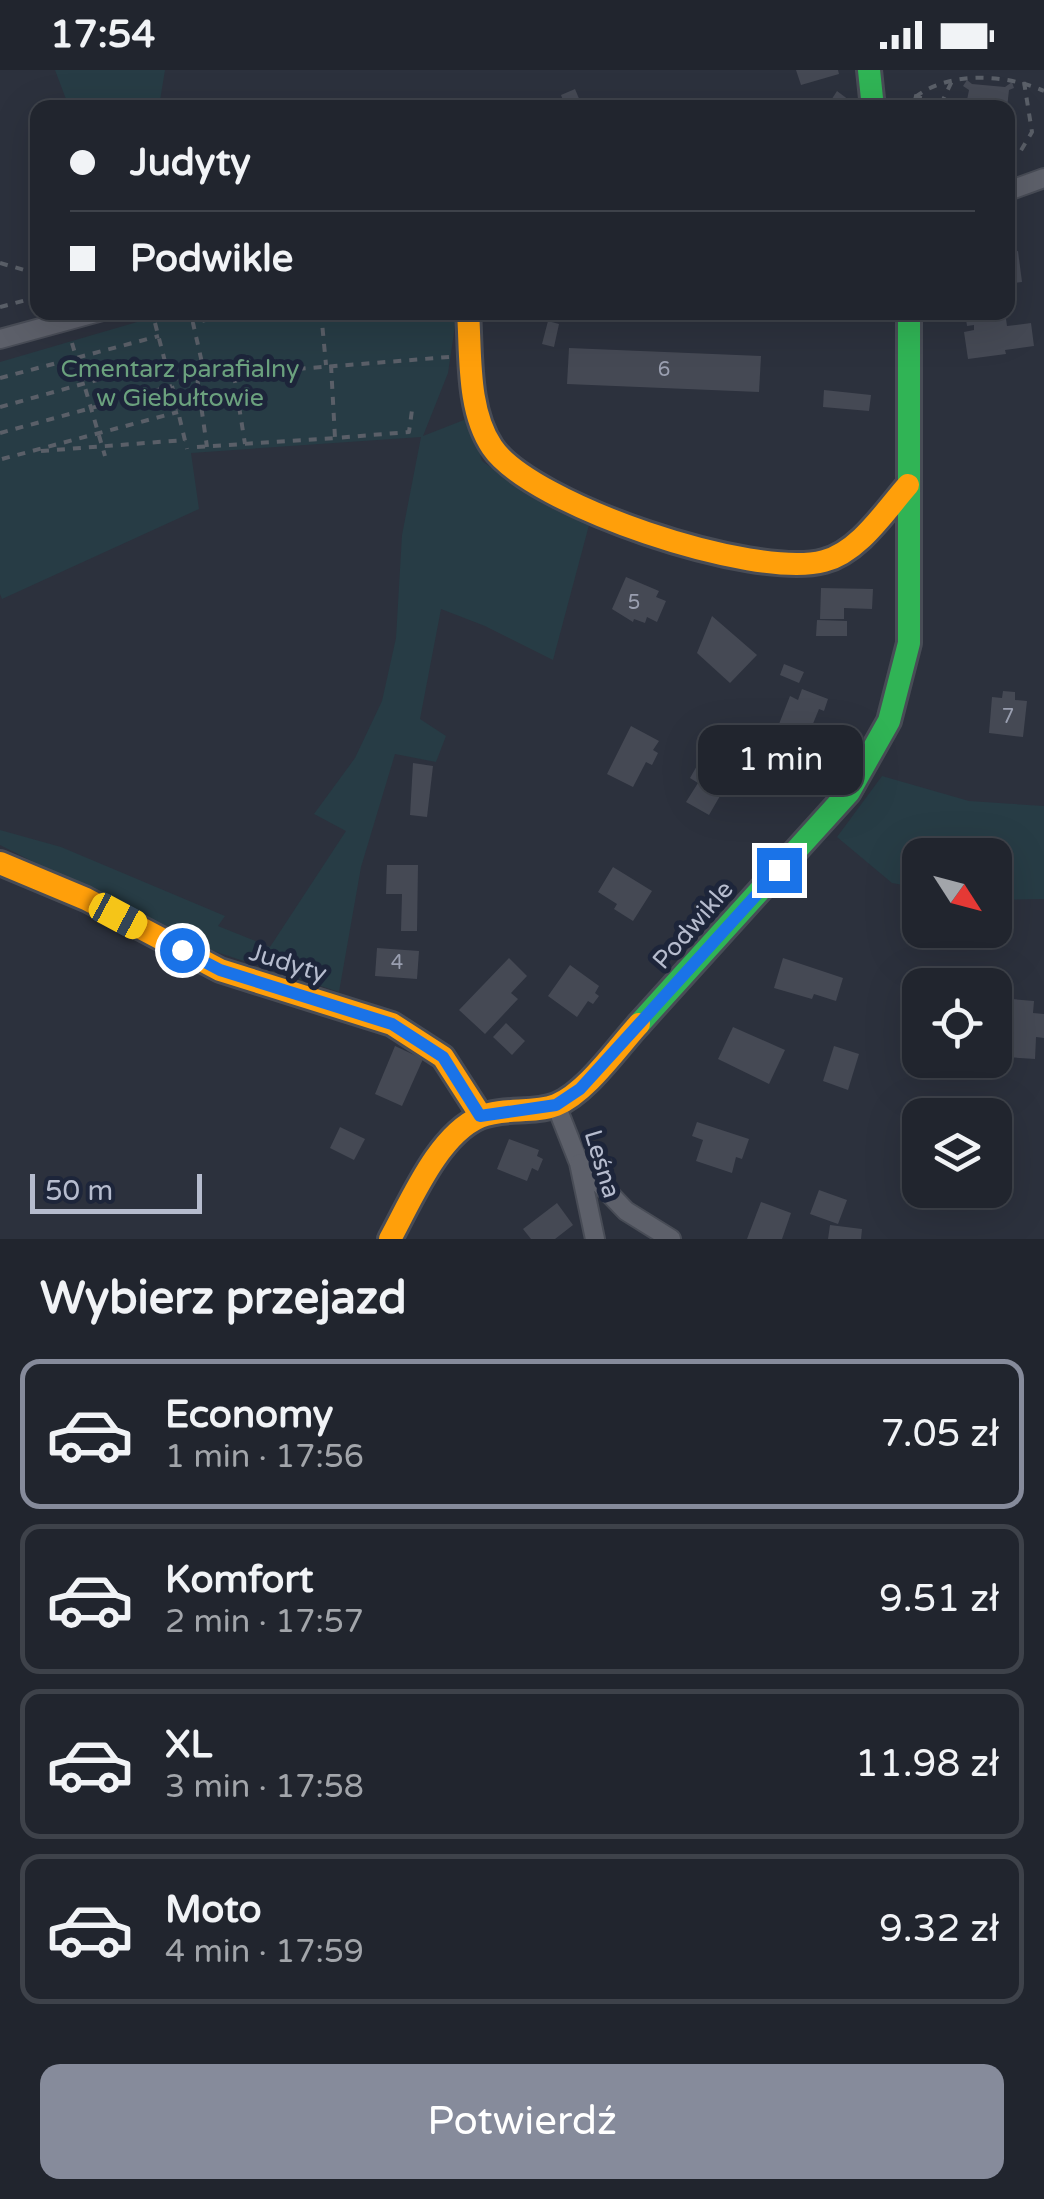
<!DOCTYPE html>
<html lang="pl">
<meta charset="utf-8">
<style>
body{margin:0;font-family:"Varela Round",sans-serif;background:#292d36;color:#f1f3f6;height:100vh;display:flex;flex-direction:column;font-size:38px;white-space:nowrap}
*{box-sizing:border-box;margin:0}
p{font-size:32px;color:#a2a5aa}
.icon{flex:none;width:55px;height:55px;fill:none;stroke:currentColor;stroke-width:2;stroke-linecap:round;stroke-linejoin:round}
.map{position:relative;height:1169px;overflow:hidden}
.panel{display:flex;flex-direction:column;background:#21252e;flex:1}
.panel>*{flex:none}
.guide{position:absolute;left:30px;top:30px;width:985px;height:220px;border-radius:20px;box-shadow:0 10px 40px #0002,0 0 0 2px #3e424a;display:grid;align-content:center;height:220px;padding:0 40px;background:#21252e}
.needle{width:65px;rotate:126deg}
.controls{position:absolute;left:902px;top:768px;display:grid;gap:20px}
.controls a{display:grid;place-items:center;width:110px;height:110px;border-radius:20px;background:#21252e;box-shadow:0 10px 40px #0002,0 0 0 2px #3e424a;font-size:50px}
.scale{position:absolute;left:30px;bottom:25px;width:172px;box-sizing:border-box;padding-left:10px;border:5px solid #b6bcce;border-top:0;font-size:28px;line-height:35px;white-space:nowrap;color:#b6bcce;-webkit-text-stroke:8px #1d253a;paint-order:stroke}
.end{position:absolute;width:45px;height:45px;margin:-22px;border:12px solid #1a73e8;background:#fff;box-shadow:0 0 0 5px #fff}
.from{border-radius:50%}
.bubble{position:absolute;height:70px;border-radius:20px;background:#21252e;box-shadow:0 10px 40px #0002,0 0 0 2px #3e424a;font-size:32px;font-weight:600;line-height:70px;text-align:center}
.car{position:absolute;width:30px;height:60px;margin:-30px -15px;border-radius:12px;box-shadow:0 0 8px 2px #0007;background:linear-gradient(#f5c518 24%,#345 0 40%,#f5c518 0 76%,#345 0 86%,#f5c518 0)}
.guide b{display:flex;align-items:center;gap:35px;height:95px;font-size:38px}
.guide b+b{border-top:2px solid #3e424a}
.guide i{width:25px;height:25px;background:#f1f3f6}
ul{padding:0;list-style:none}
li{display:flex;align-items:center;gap:30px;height:150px;margin:0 20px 15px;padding:0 20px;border:5px solid #3e424a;border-radius:20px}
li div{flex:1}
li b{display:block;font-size:38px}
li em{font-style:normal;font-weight:600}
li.current{border-color:#868b9b}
li>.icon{width:90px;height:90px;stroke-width:1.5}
h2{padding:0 40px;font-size:45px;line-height:120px}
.action{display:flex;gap:20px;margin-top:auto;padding:20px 40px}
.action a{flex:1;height:115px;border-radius:20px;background:#868b9b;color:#fff;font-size:40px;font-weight:600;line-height:115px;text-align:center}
.status{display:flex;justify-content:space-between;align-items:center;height:70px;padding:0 50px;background:#21252e;direction:ltr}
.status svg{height:28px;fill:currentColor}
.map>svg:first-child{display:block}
.green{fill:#273c45}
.building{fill:#454954}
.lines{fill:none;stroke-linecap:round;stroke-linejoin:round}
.street-casing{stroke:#484c56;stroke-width:22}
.fast-casing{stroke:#484c56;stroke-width:28}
.slow-casing{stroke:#484c56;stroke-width:28}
.path{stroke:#5a5f68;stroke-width:4;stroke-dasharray:8 8;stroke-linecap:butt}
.street{stroke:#5d606a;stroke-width:18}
.fast{stroke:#30b455;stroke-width:22}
.slow{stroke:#ff9f0a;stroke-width:22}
.route{stroke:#1a73e8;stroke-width:12}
.labels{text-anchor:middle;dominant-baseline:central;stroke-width:10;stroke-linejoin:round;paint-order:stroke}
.number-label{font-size:20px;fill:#9a9fb0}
.park-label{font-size:25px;fill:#6ba17e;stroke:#1d253a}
.street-label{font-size:25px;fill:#b6bcce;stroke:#1d253a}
</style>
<div class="status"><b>17:54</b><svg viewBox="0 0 49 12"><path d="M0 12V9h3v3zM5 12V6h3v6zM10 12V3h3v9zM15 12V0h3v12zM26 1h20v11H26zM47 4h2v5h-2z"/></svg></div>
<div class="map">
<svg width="1044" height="1169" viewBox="0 0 1044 1169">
<rect width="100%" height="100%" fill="#2c313d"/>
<g class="green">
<path d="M55,0H165L159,37H69Z"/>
<path d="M168,243H457L448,303L423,366L469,348L482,391L512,412L589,455L553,590L485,556L441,539L420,649L446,666L436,692L395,684L361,797L339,922L204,878L0,775V760L61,777L225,846L218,856L270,877L346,761L314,744L355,688L382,631L396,568L402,465L421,367L191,383L199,439L2,529L0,524V292Z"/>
<path d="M882,706L969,731L1044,736V829L995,830V785H920V818L892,813L837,767Z"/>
</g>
<g class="building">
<path d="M796,0H838L839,4L801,15Z"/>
<path d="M967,10L972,14L1005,17L1012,12L1014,18L1009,20L1007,38H956L957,29L967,30L969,20L963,16Z"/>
<path d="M575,19L583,38H566L561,25Z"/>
<path d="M837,21L849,30L844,38H826Z"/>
<path d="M1018,181L1022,212L1008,214V182Z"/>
<path d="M770,242H812L811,248L770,246Z"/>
<path d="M965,242H1005L1007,256L1031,253L1034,276L1005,280L1006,284L968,289L964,262L974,260V255L967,256Z"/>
<path d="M548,251L559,254L554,277L542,274Z"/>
<path d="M569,278L761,286L759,322L567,314Z"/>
<path d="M824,320L871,325L869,341L823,337Z"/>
<path d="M626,507L659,521L656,527L666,531L657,552L647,547L645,553L634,549L633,552L612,539Z"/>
<path d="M821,518L873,519L872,539L844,538V549H820Z"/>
<path d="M712,546L757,585L730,613L697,583Z"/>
<path d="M817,550L847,551V566H816Z"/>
<path d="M784,594L804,602L799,613L780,605Z"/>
<path d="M802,619L828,629L824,641L819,639L808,666L779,654L790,626L798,630Z"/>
<path d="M1003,621L1015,622V630L1027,631L1023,667L989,663L992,627L1002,628Z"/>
<path d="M631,656L659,671L653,680L658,683L652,695L646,692L633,717L607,704Z"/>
<path d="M413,693L433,696L427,747L410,745Z"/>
<path d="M698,694L728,712L709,745L686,732L698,713L690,708Z"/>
<path d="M387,795H418L417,861H401L402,824H386Z"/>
<path d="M613,797L652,821L633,851L614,839L617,834L598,822Z"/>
<path d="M377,878L419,881L417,909L375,906Z"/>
<path d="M509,888L527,906L511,923L518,929L485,964L459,940Z"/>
<path d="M783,888L843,908L836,931L814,924L812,929L774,918Z"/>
<path d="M570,895L599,916L595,923L599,926L593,934L588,931L577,947L548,926Z"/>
<path d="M907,918L920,920V957L902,954Z"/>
<path d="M1011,929L1034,931L1033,943L1044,944V968L1036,967L1035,989L1006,987Z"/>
<path d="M506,953L525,971L512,985L493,967Z"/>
<path d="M733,957L785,980L769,1014L718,989Z"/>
<path d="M395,976L423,989L402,1036L375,1024Z"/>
<path d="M834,976L859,984L848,1020L823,1011Z"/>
<path d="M697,1052L749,1069L742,1089L736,1087L732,1103L696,1091L703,1070L692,1066Z"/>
<path d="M340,1057L365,1069L354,1090L330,1078Z"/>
<path d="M509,1069L539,1080L537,1086L543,1089L538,1101L532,1098L527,1111L497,1099Z"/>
<path d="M819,1120L847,1130L838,1154L810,1144Z"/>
<path d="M761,1132L791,1143L782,1169H747Z"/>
<path d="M557,1133L573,1155L555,1169H531L523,1159Z"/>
<path d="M830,1155L862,1159L861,1169H828Z"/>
</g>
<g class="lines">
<g class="street-casing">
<g id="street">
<path d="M1008,121L1044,108"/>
<path d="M0,269L99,242"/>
<path d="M556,1035L579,1093L595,1169"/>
<path d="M580,1093L626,1141L671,1169"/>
</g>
</g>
<g class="fast-casing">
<g id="fast">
<path d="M869,0L873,38"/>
<path d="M639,954L849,722L889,651L909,573V242"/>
</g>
</g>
<g class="slow-casing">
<g id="slow">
<path d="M468,242C471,284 467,340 492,377C531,435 755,510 824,491C859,482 885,441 908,415"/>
<path d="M0,793L86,829L220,900L392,954L443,987L481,1046"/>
<path d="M390,1169C411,1131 438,1065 480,1047C503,1037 533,1044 556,1035C586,1023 617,978 639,954"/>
</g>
</g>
<g class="path">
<path d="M914,26L953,37"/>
<path d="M941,34L952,11"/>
<path d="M904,38C935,0 1002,2 1044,21"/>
<path d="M1008,89L1020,82L1032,62L1024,12"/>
<path d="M0,193L38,204"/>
<path d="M0,237L38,227"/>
<path d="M321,242L326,295"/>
<path d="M155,253L169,307"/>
<path d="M72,273L105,386"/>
<path d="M331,295L335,368L409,362L412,340"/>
<path d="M234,305L245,374"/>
<path d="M205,306L193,253L239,242"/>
<path d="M197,307L207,377"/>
<path d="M0,308L159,266"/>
<path d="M170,309L449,287"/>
<path d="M172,316L187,379"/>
<path d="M0,337L165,291"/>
<path d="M0,363L172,316"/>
<path d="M197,377L335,368"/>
<path d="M41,381L185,370"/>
<path d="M2,389L178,342"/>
</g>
<use href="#street" class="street"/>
<use href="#fast" class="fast"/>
<use href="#slow" class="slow"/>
</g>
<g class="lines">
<path class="route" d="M182,880L220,900L392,954L443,987L480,1046L556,1035L580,1019L779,800"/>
</g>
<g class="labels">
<g class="number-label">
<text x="664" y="300">6</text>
<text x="634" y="533">5</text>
<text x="1008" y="647">7</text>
<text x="397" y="893">4</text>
</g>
<g class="park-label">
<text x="180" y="299">Cmentarz parafialny<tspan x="180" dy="29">w Giebułtowie</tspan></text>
</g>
<g class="street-label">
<text transform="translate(693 855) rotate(-49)">Podwikle</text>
<text transform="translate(288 893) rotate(17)">Judyty</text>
<text transform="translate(602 1094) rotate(73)">Leśna</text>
</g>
</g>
</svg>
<div class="controls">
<a><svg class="needle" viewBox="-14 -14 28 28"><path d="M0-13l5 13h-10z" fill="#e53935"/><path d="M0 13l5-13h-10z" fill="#a2a5aa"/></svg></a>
<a><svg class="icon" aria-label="locate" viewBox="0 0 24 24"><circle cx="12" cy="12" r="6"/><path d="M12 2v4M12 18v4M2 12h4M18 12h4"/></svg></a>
<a><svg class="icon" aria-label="layers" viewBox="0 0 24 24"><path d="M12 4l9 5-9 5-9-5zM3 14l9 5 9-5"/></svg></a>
</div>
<div class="scale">50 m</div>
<i class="end from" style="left:182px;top:880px"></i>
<i class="end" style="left:779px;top:800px"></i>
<div class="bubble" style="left:698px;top:655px;width:165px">1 min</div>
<i class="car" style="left:118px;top:846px;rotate:118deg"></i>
<div class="guide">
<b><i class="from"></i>Judyty</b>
<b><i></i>Podwikle</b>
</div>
</div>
<section class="panel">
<h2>Wybierz przejazd</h2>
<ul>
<li class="current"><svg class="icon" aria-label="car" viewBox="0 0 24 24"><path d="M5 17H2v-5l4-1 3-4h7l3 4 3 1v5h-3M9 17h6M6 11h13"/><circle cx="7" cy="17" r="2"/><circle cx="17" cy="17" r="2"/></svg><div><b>Economy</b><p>1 min · 17:56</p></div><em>7.05 zł</em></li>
<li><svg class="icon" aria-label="car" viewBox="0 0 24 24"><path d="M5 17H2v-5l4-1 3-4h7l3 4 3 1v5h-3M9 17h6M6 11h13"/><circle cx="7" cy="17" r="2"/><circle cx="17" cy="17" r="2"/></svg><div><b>Komfort</b><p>2 min · 17:57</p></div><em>9.51 zł</em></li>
<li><svg class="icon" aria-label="car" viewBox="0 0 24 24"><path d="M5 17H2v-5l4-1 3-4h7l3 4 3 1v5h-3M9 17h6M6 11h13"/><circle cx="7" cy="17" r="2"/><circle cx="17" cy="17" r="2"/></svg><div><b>XL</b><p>3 min · 17:58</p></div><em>11.98 zł</em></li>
<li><svg class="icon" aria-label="car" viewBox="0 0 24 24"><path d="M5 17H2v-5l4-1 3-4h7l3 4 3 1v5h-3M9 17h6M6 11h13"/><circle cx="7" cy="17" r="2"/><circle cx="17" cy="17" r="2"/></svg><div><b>Moto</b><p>4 min · 17:59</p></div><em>9.32 zł</em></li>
</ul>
<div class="action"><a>Potwierdź</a></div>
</section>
